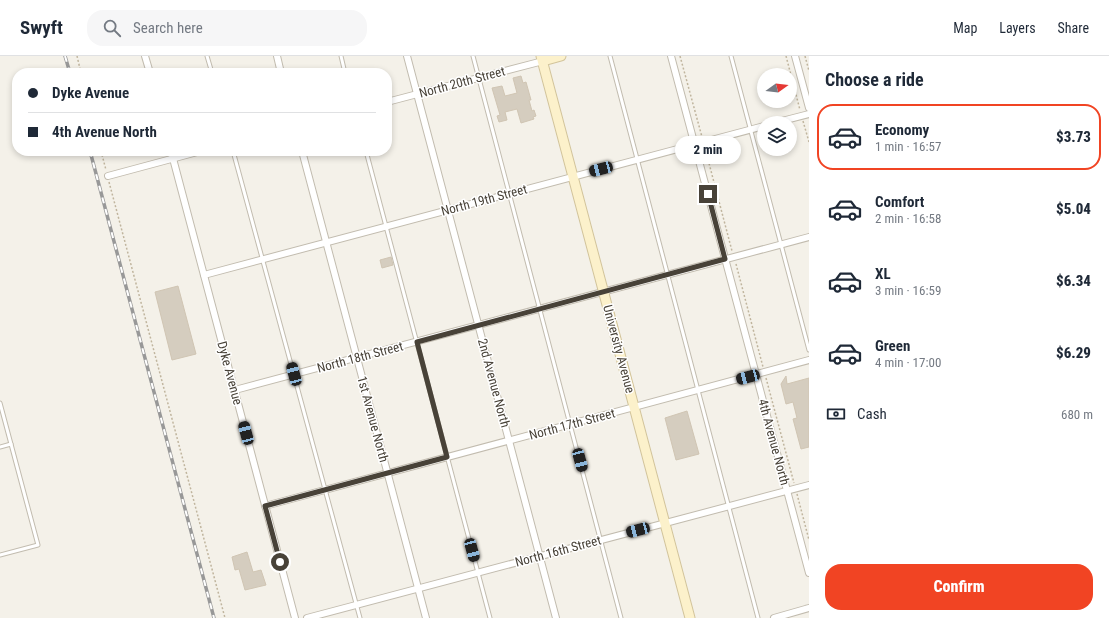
<!DOCTYPE html>
<meta charset="utf-8">
<style>
body{margin:0;font-family:"Roboto Condensed",sans-serif;background:#f6f6f7;color:#1f2937;height:100vh;display:flex;flex-direction:column;font-size:15px;white-space:nowrap}
*{box-sizing:border-box;margin:0}
p{font-size:13px;color:#747a83}
.icon{flex:none;width:22px;height:22px;fill:none;stroke:currentColor;stroke-width:2;stroke-linecap:round;stroke-linejoin:round}
.map{position:relative;flex:1;overflow:hidden}
.panel{display:flex;flex-direction:column;background:#fff;width:300px}
.panel>*{flex:none}
.banner{position:absolute;left:12px;top:12px;width:380px;height:88px;border-radius:16px;box-shadow:0 2px 6px #0003;display:grid;align-content:center;height:88px;padding:0 16px;background:#fff}
.needle{width:26px;rotate:75deg}
.controls{position:absolute;left:757px;top:12px;display:grid;gap:8px}
.controls a{display:grid;place-items:center;width:40px;height:40px;border-radius:50%;background:#fff;box-shadow:0 2px 6px #0003;font-size:20px}
.end{position:absolute;width:18px;height:18px;margin:-9px;border:5px solid #484238;background:#fff;box-shadow:0 0 0 2px #fff}
.from{border-radius:50%}
.bubble{position:absolute;height:28px;border-radius:14px;background:#fff;box-shadow:0 2px 6px #0003;font-size:13px;font-weight:800;line-height:28px;text-align:center}
.car{position:absolute;width:12px;height:24px;margin:-12px -6px;border-radius:5px;box-shadow:0 0 3px 1px #0007;background:linear-gradient(#222 24%,#8ab4d8 0 40%,#222 0 76%,#8ab4d8 0 86%,#222 0)}
.banner b{display:flex;align-items:center;gap:14px;height:38px;font-size:15px}
.banner b+b{border-top:1px solid #e0e1e3}
.banner i{width:10px;height:10px;background:#1f2937}
ul{padding:0;list-style:none}
li{display:flex;align-items:center;gap:12px;height:66px;margin:0 8px 6px;padding:0 8px;border:2px solid transparent;border-radius:16px}
li div{flex:1}
li b{display:block;font-size:15px}
li em{font-style:normal;font-weight:800}
li.current{border-color:#f14423}
li>.icon{width:36px;height:36px;stroke-width:1.5}
h2{padding:0 16px;font-size:18px;line-height:48px}
.pay{display:flex;align-items:center;gap:10px;height:44px;padding:0 16px;font-size:15px}
.pay p{margin-inline-start:auto}
.cta{display:flex;gap:8px;margin-top:auto;padding:8px 16px}
.cta a{flex:1;height:46px;border-radius:16px;background:#f14423;color:#fff;font-size:16px;font-weight:800;line-height:46px;text-align:center}
header{display:flex;align-items:center;gap:24px;box-sizing:border-box;height:56px;padding:0 20px;background:#fff;border-bottom:1px solid #e0e1e3}
header strong{font-size:19px}
nav{display:flex;gap:22px;margin-inline-start:auto;font-size:14px}
.search{width:280px;height:36px;background:#f6f6f7;display:flex;align-items:center;gap:10px;box-sizing:border-box;padding:0 14px;border-radius:16px;color:#747a83;font-size:15px}
main{display:flex;flex:1;min-height:0}
.map>svg:first-child{display:block}
.building{fill:#d5cdbf;stroke:#d0c5b3}
.lines{fill:none;stroke-linecap:round;stroke-linejoin:round}
.lane-casing{stroke:#c2bcaf;stroke-width:5}
.street-casing{stroke:#c2bcaf;stroke-width:8}
.secondary-casing{stroke:#d2c49b;stroke-width:11}
.path{stroke:#c0b59e;stroke-width:1.5;stroke-dasharray:2 2;stroke-linecap:butt}
.lane{stroke:#fff;stroke-width:3}
.street{stroke:#fff;stroke-width:6}
.secondary{stroke:#fcf1cb;stroke-width:9}
.rail-casing{stroke:#989898;stroke-width:3.5}
.rail{stroke:#fff;stroke-width:2;stroke-dasharray:6;stroke-linecap:butt}
.route{stroke:#484238;stroke-width:5}
.labels{text-anchor:middle;dominant-baseline:central;stroke-width:3;stroke-linejoin:round;paint-order:stroke}
.street-label{font-size:13px;fill:#484238;stroke:#fff}
</style>
<header>
<strong>Swyft</strong>
<div class="search"><svg class="icon" aria-label="search" viewBox="0 0 24 24"><circle cx="10" cy="10" r="6"/><path d="M15 15l6 6"/></svg>Search here</div>
<nav><a>Map</a><a>Layers</a><a>Share</a></nav>
</header>
<main>
<div class="map">
<svg width="809" height="562" viewBox="0 0 809 562">
<rect width="100%" height="100%" fill="#f4f1e9"/>
<g class="building">
<path d="M521,20L523,27L526,26L531,44H529L532,55L534,54L536,60L533,61L534,63L521,67L517,53L505,56L507,64L499,66L497,60L500,59L492,32L502,30L505,40L517,37L513,22Z"/>
<path d="M391,201L393,209L382,212L380,204Z"/>
<path d="M178,230L196,298L172,304L155,236Z"/>
<path d="M786,320L787,328L809,322V391L801,393L793,363L797,362L793,346L786,348L781,328Z"/>
<path d="M687,355L699,398L676,404L665,362Z"/>
<path d="M247,496L253,516L261,514L266,529L245,534L239,513L235,514L232,501Z"/>
</g>
<g class="lines">
<g class="lane-casing">
<g id="lane">
<path d="M207,0L212,17"/>
<path d="M341,0L345,17"/>
<path d="M473,0L621,562"/>
<path d="M610,0L758,562"/>
<path d="M731,0L809,294"/>
<path d="M233,95L360,562"/>
<path d="M366,95L490,562"/>
<path d="M0,347L38,489L0,499"/>
<path d="M0,391L11,388"/>
</g>
</g>
<g class="street-casing">
<g id="street">
<path d="M145,0L150,17"/>
<path d="M277,0L281,17"/>
<path d="M407,0L556,562"/>
<path d="M671,0L809,517"/>
<path d="M795,0L809,52"/>
<path d="M387,46L543,5"/>
<path d="M774,67L809,58"/>
<path d="M171,95L295,562"/>
<path d="M302,95L426,562"/>
<path d="M108,120L201,95"/>
<path d="M204,219L764,70"/>
<path d="M235,334L809,181"/>
<path d="M265,450L809,304"/>
<path d="M307,562L809,429"/>
<path d="M774,562L809,552"/>
</g>
</g>
<g class="secondary-casing">
<g id="secondary">
<path d="M541,0L690,562"/>
<path d="M543,5L561,0"/>
</g>
</g>
<g class="path">
<path d="M77,0L81,17"/>
<path d="M680,0L702,81"/>
<path d="M786,0L800,54"/>
<path d="M805,0L809,15"/>
<path d="M803,65L809,86"/>
<path d="M705,92L732,195"/>
<path d="M101,95L106,114"/>
<path d="M109,126L225,562"/>
<path d="M736,208L763,311"/>
<path d="M766,322L794,427"/>
<path d="M797,438L809,484"/>
</g>
<use href="#lane" class="lane"/>
<use href="#street" class="street"/>
<use href="#secondary" class="secondary"/>
<g class="rail-casing">
<g id="rail">
<path d="M65,0L70,17"/>
<path d="M90,95L214,562"/>
</g>
</g>
<use href="#rail" class="rail"/>
</g>
<g class="lines">
<path class="route" d="M280,506L265,450L447,401L417,286L725,203L708,138"/>
</g>
<g class="labels">
<g class="street-label">
<text transform="translate(462 26) rotate(-15)">North 20th Street</text>
<text transform="translate(484 144) rotate(-15)">North 19th Street</text>
<text transform="translate(619 293) rotate(75)">University Avenue</text>
<text transform="translate(360 301) rotate(-15)">North 18th Street</text>
<text transform="translate(230 317) rotate(75)">Dyke Avenue</text>
<text transform="translate(494 327) rotate(75)">2nd Avenue North</text>
<text transform="translate(373 363) rotate(75)">1st Avenue North</text>
<text transform="translate(572 368) rotate(-15)">North 17th Street</text>
<text transform="translate(774 386) rotate(75)">4th Avenue North</text>
<text transform="translate(558 495) rotate(-15)">North 16th Street</text>
</g>
</g>
</svg>
<div class="controls">
<a><svg class="needle" viewBox="-14 -14 28 28"><path d="M0-13l5 13h-10z" fill="#e53935"/><path d="M0 13l5-13h-10z" fill="#747a83"/></svg></a>
<a><svg class="icon" aria-label="layers" viewBox="0 0 24 24"><path d="M12 4l9 5-9 5-9-5zM3 14l9 5 9-5"/></svg></a>
</div>
<i class="end from" style="left:280px;top:506px"></i>
<i class="end" style="left:708px;top:138px"></i>
<div class="bubble" style="left:675px;top:80px;width:66px">2 min</div>
<i class="car" style="left:601px;top:113px;rotate:255deg"></i>
<i class="car" style="left:294px;top:318px;rotate:345deg"></i>
<i class="car" style="left:748px;top:321px;rotate:255deg"></i>
<i class="car" style="left:246px;top:377px;rotate:345deg"></i>
<i class="car" style="left:580px;top:404px;rotate:165deg"></i>
<i class="car" style="left:638px;top:474px;rotate:255deg"></i>
<i class="car" style="left:472px;top:494px;rotate:165deg"></i>
<div class="banner">
<b><i class="from"></i>Dyke Avenue</b>
<b><i></i>4th Avenue North</b>
</div>
</div>
<section class="panel">
<h2>Choose a ride</h2>
<ul>
<li class="current"><svg class="icon" aria-label="car" viewBox="0 0 24 24"><path d="M5 17H2v-5l4-1 3-4h7l3 4 3 1v5h-3M9 17h6M6 11h13"/><circle cx="7" cy="17" r="2"/><circle cx="17" cy="17" r="2"/></svg><div><b>Economy</b><p>1 min · 16:57</p></div><em>$3.73</em></li>
<li><svg class="icon" aria-label="car" viewBox="0 0 24 24"><path d="M5 17H2v-5l4-1 3-4h7l3 4 3 1v5h-3M9 17h6M6 11h13"/><circle cx="7" cy="17" r="2"/><circle cx="17" cy="17" r="2"/></svg><div><b>Comfort</b><p>2 min · 16:58</p></div><em>$5.04</em></li>
<li><svg class="icon" aria-label="car" viewBox="0 0 24 24"><path d="M5 17H2v-5l4-1 3-4h7l3 4 3 1v5h-3M9 17h6M6 11h13"/><circle cx="7" cy="17" r="2"/><circle cx="17" cy="17" r="2"/></svg><div><b>XL</b><p>3 min · 16:59</p></div><em>$6.34</em></li>
<li><svg class="icon" aria-label="car" viewBox="0 0 24 24"><path d="M5 17H2v-5l4-1 3-4h7l3 4 3 1v5h-3M9 17h6M6 11h13"/><circle cx="7" cy="17" r="2"/><circle cx="17" cy="17" r="2"/></svg><div><b>Green</b><p>4 min · 17:00</p></div><em>$6.29</em></li>
</ul>
<div class="pay"><svg class="icon" aria-label="cash" viewBox="0 0 24 24"><path d="M3 7h18v10H3z"/><circle cx="12" cy="12" r="2"/></svg>Cash<p>680 m</p></div>
<div class="cta"><a>Confirm</a></div>
</section>
</main>
